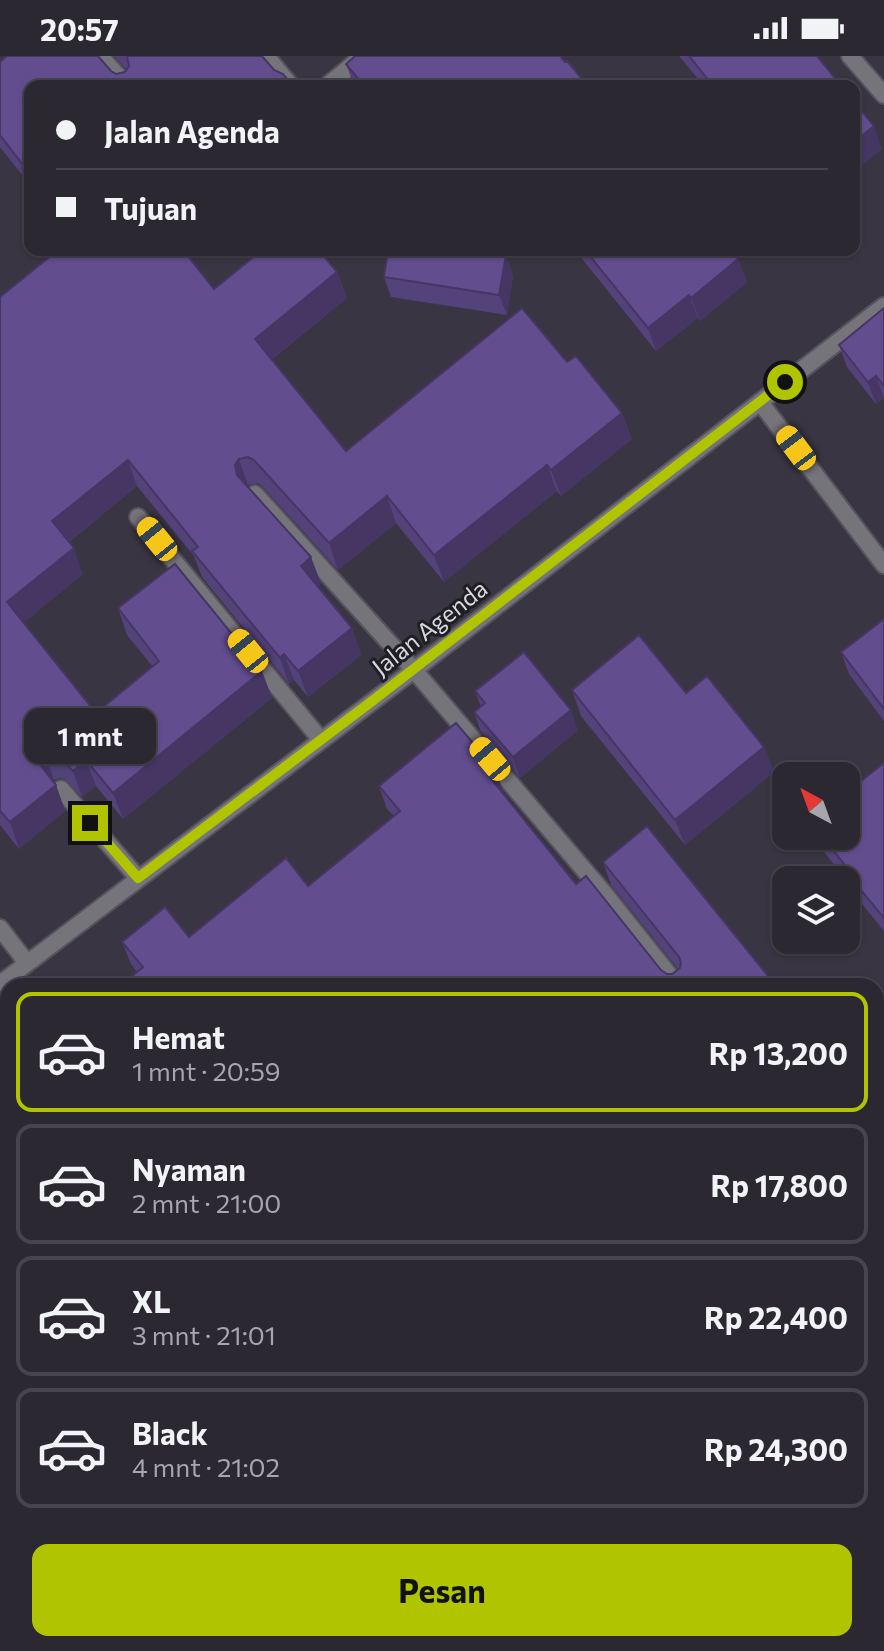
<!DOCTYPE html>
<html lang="id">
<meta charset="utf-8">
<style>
body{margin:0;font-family:Commissioner,sans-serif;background:#37343e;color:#f1f3f6;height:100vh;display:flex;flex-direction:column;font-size:30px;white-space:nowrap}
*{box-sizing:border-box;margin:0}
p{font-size:26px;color:#a6a6ac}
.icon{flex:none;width:44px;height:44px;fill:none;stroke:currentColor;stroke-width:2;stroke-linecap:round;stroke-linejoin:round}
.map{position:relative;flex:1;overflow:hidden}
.side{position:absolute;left:0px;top:922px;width:884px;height:674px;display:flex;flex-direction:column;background:#2b2832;border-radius:24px 24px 0 0;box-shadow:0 2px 6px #0004,0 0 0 2px #47444d}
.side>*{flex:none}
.banner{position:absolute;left:24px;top:24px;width:836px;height:176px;border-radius:16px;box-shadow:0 2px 6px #0004,0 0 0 2px #47444d;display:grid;align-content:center;height:176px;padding:0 32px;background:#2b2832}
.needle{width:52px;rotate:319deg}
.controls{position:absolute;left:772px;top:706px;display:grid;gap:16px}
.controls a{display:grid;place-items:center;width:88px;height:88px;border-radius:16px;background:#2b2832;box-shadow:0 2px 6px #0004,0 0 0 2px #47444d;font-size:40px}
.end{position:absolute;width:36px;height:36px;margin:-18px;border:10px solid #b0c500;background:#111;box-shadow:0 0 0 4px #111}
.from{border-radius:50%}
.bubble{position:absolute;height:56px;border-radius:16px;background:#2b2832;box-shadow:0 2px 6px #0004,0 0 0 2px #47444d;font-size:26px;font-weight:700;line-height:56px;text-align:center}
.car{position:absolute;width:24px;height:48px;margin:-24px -12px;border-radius:10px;box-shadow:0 0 6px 2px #0007;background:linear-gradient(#f5c518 24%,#345 0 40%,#f5c518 0 76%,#345 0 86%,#f5c518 0)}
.banner b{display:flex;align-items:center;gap:28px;height:76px;font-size:30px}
.banner b+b{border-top:2px solid #47444d}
.banner i{width:20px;height:20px;background:#f1f3f6}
ul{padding:14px 0 0;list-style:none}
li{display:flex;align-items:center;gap:24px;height:120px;margin:0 16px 12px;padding:0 16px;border:4px solid #47444d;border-radius:16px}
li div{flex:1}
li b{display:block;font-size:30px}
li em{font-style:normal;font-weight:700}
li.on{border-color:#b0c500}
li>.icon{width:72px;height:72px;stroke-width:1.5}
.button{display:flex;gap:16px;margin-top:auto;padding:16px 32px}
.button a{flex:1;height:92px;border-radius:16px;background:#b0c500;color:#111;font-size:32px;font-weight:700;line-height:92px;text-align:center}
.status{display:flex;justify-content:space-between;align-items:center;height:56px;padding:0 40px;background:#2b2832;direction:ltr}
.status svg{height:22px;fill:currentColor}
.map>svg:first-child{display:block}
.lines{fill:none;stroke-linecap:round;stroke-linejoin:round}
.lane-casing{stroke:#56525e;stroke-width:20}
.street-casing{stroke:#56525e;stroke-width:20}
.lane{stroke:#76747b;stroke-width:16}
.street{stroke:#76747b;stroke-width:16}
.wall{fill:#54427b}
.shaded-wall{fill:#453664}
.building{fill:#624d8f;stroke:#453664;stroke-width:2}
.route{stroke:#b0c500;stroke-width:10}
.labels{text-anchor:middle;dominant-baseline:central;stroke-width:6;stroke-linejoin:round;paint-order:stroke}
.street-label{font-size:24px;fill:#d8d6de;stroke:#1f1e23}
</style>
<div class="status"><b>20:57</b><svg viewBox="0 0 49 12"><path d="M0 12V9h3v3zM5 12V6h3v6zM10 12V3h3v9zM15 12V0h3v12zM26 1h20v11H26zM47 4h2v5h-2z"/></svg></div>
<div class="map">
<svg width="884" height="1595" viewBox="0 0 884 1595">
<rect width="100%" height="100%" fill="#393542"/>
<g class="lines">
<g class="lane-casing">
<g id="lane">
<path d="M255,438L414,614"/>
<path d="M138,461L321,684"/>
<path d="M0,872L27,907"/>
<path d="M876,1449L884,1460"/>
</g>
</g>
<g class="street-casing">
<g id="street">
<path d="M100,0L127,30"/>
<path d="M266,0L291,30"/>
<path d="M850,0L884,39"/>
<path d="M327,30L363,0"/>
<path d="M760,346L884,509"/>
<path d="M414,614L604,837L678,930"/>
<path d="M61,733L138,822"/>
<path d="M0,928L414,614L884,250"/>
<path d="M876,1322L884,1316"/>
<path d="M0,1384L8,1394"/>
<path d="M0,1421L8,1411"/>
<path d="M347,1588L352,1595"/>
<path d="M524,1595L533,1588"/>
</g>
</g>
<use href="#lane" class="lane"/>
<use href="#street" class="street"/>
</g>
<g class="wall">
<path d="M114,0H262L30,30V129L0,91V6L111,15L116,18L125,16L127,14Z"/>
<path d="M679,0H817L703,29Z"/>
<path d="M346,8L588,30H354Z"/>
<path d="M575,194H740L734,198L738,203L747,226L700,265L698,262L656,295Z"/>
<path d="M506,199L513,220L507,259L391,241L384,221Z"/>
<path d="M337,216L347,242L271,304L346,395L567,306L622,357L632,383L561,440L557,435L444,526L396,467L338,514L263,431L258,427L248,429V431L321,527L318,530L352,572L361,599L308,641L294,624L289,628L202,521L194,500L137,430L69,486L83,518L23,567L96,657L153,611L127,579L118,552L272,642L123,763L96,730L82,741L65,723L60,722L54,724V726L56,729L65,755L19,793L0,769V241L214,233Z"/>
<path d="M884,252V342L876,348L847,311L839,289Z"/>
<path d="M884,563V665L849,618L841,596Z"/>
<path d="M572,634L686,637L764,691L774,716L685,789L581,660Z"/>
<path d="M475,635L578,674L520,722L481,676L474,656L481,651Z"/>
<path d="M884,707V875L854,838L850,829L818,788L815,780H846Z"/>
<path d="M495,713L503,735L502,736L576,828L661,914L667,918H672L678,913L611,829L603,806L776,930L137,916L131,908L122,886L189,881L308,830L394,760L387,753L379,730Z"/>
<path d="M8,1493V1526L0,1504V1499Z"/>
<path d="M58,1588H280L286,1595H64Z"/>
<path d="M657,1588H876L884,1595H663Z"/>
</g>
<g class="shaded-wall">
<path d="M874,70L882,93L854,116V86Z"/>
<path d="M30,103V127L23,109Z"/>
<path d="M506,199L513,220L507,259L499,239Z"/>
<path d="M738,203L747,226L700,265L691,242Z"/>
<path d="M337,216L347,242L264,309L255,283Z"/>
<path d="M689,239L698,262L656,295L648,272Z"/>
<path d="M876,320L884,342L876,348L868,326Z"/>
<path d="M622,357L632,383L561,440L551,414Z"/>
<path d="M239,403L248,429L244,435L237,419L235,409Z"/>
<path d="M128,404L137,430L62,491L52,465Z"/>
<path d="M547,409L557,435L444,526L434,499Z"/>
<path d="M387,440L396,467L338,514L329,487Z"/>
<path d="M74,492L83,518L16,573L7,546Z"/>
<path d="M311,501L321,527L311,536L301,510Z"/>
<path d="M352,572L361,599L308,641L298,615Z"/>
<path d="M284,598L294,624L289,628L280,602Z"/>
<path d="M262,615L272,642L123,763L113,737Z"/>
<path d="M571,654L578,674L520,722L513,701Z"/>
<path d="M764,691L774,716L685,789L675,764Z"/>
<path d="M45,698L54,724L50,730L56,729L65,755L19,793L10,766L41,710V704Z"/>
<path d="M86,704L96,730L82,741L73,715Z"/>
<path d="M495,713L503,735L496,741L488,719Z"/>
<path d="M884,1153V1182L876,1189V1160Z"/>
<path d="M8,1175V1206L0,1212V1181Z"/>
</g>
<g class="building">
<path d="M7,0H98L111,15L116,18L125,16L129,10L127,0H262L274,14L283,18L293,30H30V103L23,109L0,79V6Z"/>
<path d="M355,0H560L565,6L567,5L588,30H364L346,8Z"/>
<path d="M689,0H817L841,30H702L709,25Z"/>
<path d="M854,46L874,70L854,86Z"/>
<path d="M58,194H183L214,233L262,194H319L337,216L255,283L346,395L522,252L567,306L576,300L622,357L551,414L547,409L434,499L387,440L329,487L254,404L248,401L239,403L235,409L237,419L311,501L301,510L352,572L298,615L284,598L280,602L192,495L198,491L128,404L52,465L74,492L7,546L96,657L159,605L118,552L175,508L262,615L113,737L86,704L73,715L56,697L50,696L45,698L41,704V710L56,729L10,766L0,755V241Z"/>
<path d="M388,194H473L506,199L499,239L384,221Z"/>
<path d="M585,194H731L738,203L691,242L689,239L648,272Z"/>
<path d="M884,252V330L876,320L868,326L839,289Z"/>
<path d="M884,563V653L841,596Z"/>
<path d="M639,579L686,637L707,620L764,691L675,764L572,634Z"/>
<path d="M524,596L571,654L513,701L474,656L485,647L475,635Z"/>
<path d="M456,667L495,713L488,719L576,828L586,820L661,914L667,918H672L680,912L681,907L679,901L603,806L647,770L776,930H120L143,911L122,886L165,851L189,881L286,802L308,830L400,755L379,730Z"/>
<path d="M884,707V862L846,816L848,813L822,780H846V737Z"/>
<path d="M884,1024V1153L876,1160V1030Z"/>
<path d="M1,1038L8,1047V1175L0,1181Z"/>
<path d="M876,1464L884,1474V1591L879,1595H675L669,1588H876Z"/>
<path d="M8,1493V1512L0,1502V1499Z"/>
<path d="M69,1588H280L286,1595H65L71,1590Z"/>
</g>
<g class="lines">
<path class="route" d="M90,767L138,822L367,649L785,326"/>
</g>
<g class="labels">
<g class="street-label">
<text transform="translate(429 571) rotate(-38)">Jalan Agenda</text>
</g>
</g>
</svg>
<div class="controls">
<a><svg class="needle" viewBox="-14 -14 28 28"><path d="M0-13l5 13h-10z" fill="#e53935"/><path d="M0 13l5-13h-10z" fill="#a6a6ac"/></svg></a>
<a><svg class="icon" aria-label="layers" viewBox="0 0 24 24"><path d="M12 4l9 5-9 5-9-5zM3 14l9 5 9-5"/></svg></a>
</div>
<i class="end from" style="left:785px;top:326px"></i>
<i class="end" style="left:90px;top:767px"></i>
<div class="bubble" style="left:24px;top:652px;width:132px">1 mnt</div>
<i class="car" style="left:796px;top:392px;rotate:323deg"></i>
<i class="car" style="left:157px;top:483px;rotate:321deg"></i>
<i class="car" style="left:248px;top:595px;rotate:321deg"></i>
<i class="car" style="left:490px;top:703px;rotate:320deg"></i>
<div class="banner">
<b><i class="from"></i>Jalan Agenda</b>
<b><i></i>Tujuan</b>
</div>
<section class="side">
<ul>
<li class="on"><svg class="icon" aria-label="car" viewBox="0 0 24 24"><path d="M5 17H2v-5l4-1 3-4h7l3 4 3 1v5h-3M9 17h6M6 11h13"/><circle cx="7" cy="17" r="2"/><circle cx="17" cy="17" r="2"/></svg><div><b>Hemat</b><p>1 mnt · 20:59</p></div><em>Rp 13,200</em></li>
<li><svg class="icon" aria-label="car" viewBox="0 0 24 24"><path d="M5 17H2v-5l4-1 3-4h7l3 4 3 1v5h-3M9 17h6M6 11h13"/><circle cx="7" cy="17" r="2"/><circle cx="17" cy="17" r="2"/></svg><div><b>Nyaman</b><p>2 mnt · 21:00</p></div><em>Rp 17,800</em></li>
<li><svg class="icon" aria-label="car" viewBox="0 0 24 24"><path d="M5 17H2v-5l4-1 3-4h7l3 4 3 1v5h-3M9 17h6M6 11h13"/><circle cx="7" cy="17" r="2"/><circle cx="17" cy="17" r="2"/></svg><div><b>XL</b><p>3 mnt · 21:01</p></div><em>Rp 22,400</em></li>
<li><svg class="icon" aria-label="car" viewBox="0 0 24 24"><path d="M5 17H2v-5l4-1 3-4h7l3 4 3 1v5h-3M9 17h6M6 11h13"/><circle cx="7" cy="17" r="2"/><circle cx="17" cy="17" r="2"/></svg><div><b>Black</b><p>4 mnt · 21:02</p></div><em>Rp 24,300</em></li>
</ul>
<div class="button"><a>Pesan</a></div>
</section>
</div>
